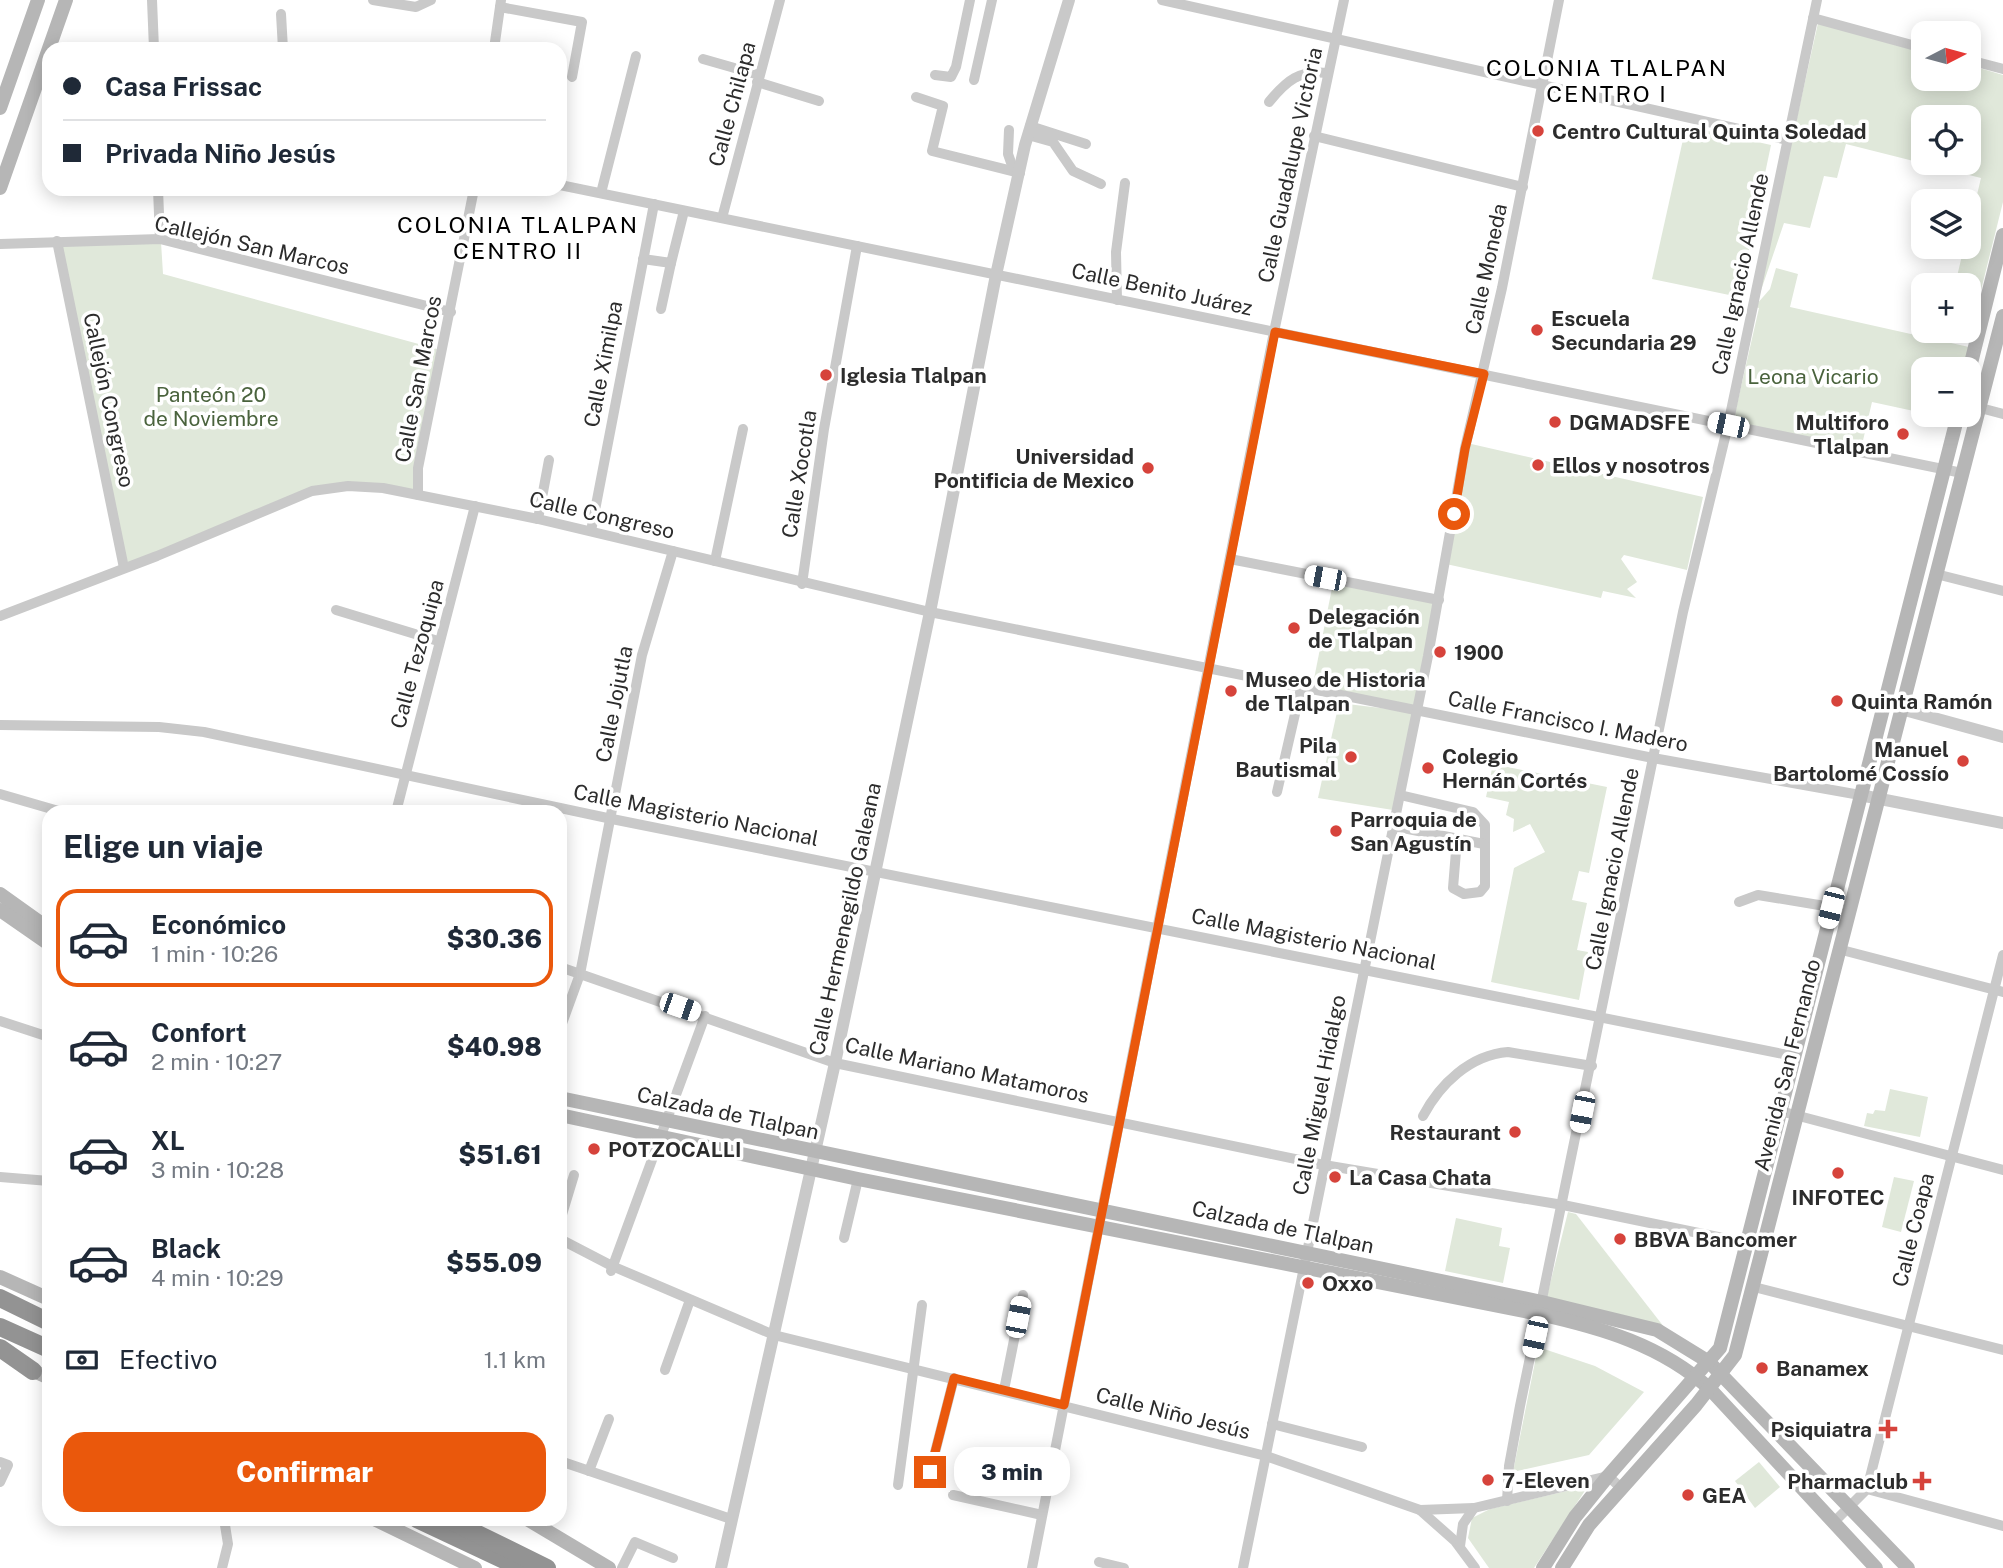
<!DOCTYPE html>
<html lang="es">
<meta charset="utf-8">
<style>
body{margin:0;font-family:"Public Sans",sans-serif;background:#f2f2f3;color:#1f2937;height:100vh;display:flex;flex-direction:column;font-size:26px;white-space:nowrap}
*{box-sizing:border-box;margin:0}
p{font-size:23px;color:#747a83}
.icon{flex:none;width:38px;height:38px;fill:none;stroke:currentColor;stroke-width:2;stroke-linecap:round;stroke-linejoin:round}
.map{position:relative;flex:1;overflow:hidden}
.side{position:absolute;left:42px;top:805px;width:525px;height:721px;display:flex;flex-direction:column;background:#fff;border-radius:21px;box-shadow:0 4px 18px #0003}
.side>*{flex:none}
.banner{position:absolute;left:42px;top:42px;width:525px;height:154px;border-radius:21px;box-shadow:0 4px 18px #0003;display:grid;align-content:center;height:154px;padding:0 21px;background:#fff}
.needle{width:46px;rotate:84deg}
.tools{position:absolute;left:1911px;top:21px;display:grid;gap:14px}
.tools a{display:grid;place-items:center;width:70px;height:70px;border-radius:14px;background:#fff;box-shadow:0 4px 18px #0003;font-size:35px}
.end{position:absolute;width:32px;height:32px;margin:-16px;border:9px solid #ea580c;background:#fff;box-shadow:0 0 0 4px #fff}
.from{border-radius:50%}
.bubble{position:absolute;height:49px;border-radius:21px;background:#fff;box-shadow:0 4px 18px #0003;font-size:23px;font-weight:800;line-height:49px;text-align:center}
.car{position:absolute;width:21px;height:42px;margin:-21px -10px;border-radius:9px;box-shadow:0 0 5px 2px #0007;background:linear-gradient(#fff 24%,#345 0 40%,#fff 0 76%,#345 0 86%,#fff 0)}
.banner b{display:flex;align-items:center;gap:24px;height:66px;font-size:26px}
.banner b+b{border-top:2px solid #e0e1e3}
.banner i{width:18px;height:18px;background:#1f2937}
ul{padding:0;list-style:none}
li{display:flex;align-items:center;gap:21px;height:98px;margin:0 14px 10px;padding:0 7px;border:4px solid transparent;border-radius:21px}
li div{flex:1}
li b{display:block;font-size:26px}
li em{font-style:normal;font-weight:800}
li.on{border-color:#ea580c}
li>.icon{width:63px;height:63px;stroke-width:1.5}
h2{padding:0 21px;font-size:32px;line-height:84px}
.pay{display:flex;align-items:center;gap:18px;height:77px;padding:0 21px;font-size:26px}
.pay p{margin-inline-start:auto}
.primary-button{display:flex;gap:14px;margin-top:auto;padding:14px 21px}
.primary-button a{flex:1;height:80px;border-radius:21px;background:#ea580c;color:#fff;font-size:28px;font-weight:800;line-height:80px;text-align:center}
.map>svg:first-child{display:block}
.green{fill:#e0e8da;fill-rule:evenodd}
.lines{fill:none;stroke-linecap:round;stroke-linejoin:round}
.minor{stroke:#c9c9c9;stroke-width:10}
.tertiary{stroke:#c9c9c9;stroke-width:12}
.secondary{stroke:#b6b6b6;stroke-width:14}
.motorway{stroke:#939393;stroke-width:18}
.route{stroke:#ea580c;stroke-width:9}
.poi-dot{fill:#d6433b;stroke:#fff;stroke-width:2.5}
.labels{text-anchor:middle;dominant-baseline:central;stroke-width:7;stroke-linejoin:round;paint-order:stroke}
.street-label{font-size:21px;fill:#2c2c2c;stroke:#fff}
.poi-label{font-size:21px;font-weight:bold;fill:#2c2c2c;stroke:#fff;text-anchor:start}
.park-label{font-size:21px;fill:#4a633d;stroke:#fff}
.neighbourhood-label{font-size:23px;letter-spacing:2px;fill:#000;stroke:#fff}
</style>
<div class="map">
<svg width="2003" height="1568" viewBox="0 0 2003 1568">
<rect width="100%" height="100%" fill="#fff"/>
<g class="green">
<path d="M1818,23L1923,52V79H1969V65L2003,75V202L1978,302L1969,300V285H1955L1964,247H1969V228L1981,178L1846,144L1837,178L1824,176L1810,228L1784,223L1756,305L1770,289L1776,268L1798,274L1790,307L1969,347L1963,369H1923V413L1872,402L1861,449L1733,422L1759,308L1755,307ZM1923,117H1969V163H1923Z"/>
<path d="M1686,126L1771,145L1739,297L1652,279Z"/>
<path d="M161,242L163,274L437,349L415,494L381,488L311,490L126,566L60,244Z"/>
<path d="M1467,443L1703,497L1687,570L1624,555L1621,559L1637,582L1627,589L1636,598L1603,591L1601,598L1446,564Z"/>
<path d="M1333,583L1438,600L1415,709L1359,698L1313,684Z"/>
<path d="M1339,703L1414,712L1393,810L1318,798Z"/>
<path d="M1493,764L1607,787L1589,873L1579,871L1572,900L1587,903L1577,950L1588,952L1579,1000L1491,982L1514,868L1545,852L1530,824L1513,832L1514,819L1506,815L1509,802L1486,797Z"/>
<path d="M1890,1089L1928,1097L1920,1137L1864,1126L1867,1113L1873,1114L1875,1110L1885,1111Z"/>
<path d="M1894,1177L1914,1181L1901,1232L1882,1227Z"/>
<path d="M1568,1212L1576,1214L1664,1327L1546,1300Z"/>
<path d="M1456,1218L1502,1228L1499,1246L1510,1248L1503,1283L1445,1271Z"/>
<path d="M1538,1347L1595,1366L1644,1392L1589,1455L1513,1472Z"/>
<path d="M1759,1462L1780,1487L1755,1508L1735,1481Z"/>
<path d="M1588,1486L1534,1568H1489L1468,1538L1472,1518L1490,1509Z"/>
</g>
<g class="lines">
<g class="minor">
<path d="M152,0L154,49"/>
<path d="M373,0L416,7L431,0"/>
<path d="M1162,0L1788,140"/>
<path d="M500,7L582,22L572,77"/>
<path d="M281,14L283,49"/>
<path d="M1813,18L1923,48"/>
<path d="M494,49L501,0"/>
<path d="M703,59L759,75"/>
<path d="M1969,60L2003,69"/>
<path d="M935,75L951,77L956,67L970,0"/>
<path d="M974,80L992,0"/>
<path d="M757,82L819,101"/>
<path d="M916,97L943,106L932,151L1020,173"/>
<path d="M1269,102C1287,80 1299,70 1328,73"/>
<path d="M1030,126L1086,144"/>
<path d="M1009,130L1008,154L1014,171"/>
<path d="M1028,135L1053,142L1073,171L1101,184"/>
<path d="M1314,136L1523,187"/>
<path d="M560,185L1962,473"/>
<path d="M158,189L160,239"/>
<path d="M601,193L636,56"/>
<path d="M722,218L780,0"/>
<path d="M57,241L124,568"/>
<path d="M0,244L160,239L451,312"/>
<path d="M643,259L671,263L684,211"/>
<path d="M1117,300L1116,252L1125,183"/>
<path d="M661,309L671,263"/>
<path d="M1969,405L2003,414"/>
<path d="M418,495V468L474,189"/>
<path d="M538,519L549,460"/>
<path d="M591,531L654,204"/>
<path d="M1230,559L1439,600"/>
<path d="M715,561L743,429"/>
<path d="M1936,574L2003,591"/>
<path d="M802,584L824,429L857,246"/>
<path d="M336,610L438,641"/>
<path d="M0,616L157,556L312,491L348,486L383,488L538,519L930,612L1653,758L1860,795"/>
<path d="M0,725L159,727L204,732L612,819L1793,1056"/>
<path d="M1277,792L1301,688"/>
<path d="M0,794L62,812"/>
<path d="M1400,795L1473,812L1485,825V886L1480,892L1464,894L1453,888L1457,839"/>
<path d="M396,812L475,506"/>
<path d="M1393,826L1484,844"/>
<path d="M1739,902L1758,895L1831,907"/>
<path d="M1838,949L2003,992"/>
<path d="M560,967L835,1063L1324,1165L1563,1205L1747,1243"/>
<path d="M0,1021L49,1037"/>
<path d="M560,1029L580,974L642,655L673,551"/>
<path d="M1780,1111L2003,1170"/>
<path d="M1423,1116C1440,1084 1470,1055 1508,1052L1592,1066"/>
<path d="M0,1177L49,1181"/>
<path d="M560,1221L574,1175"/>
<path d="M844,1238L858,1179"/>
<path d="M560,1239L612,1266L774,1335L1266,1456L1420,1510L1474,1508L1608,1476L1620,1487"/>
<path d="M611,1271L705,1016"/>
<path d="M1754,1287L2003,1350"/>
<path d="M665,1370L690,1300"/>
<path d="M1004,1390L1023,1295"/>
<path d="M1272,1424L1362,1447"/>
<path d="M560,1461L731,1519"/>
<path d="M0,1462L8,1465L0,1482"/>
<path d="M589,1471L609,1419"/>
<path d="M930,1472L954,1378"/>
<path d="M898,1485L922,1305"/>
<path d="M1867,1489L2003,1526"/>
<path d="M953,1495L1042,1515"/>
<path d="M1507,1501L1509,1466L1520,1406L1683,612L1728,425L1817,0"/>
<path d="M1420,1510L1455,1541L1475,1568"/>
<path d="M1833,1523L1867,1489L2003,955"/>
<path d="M1460,1546L1463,1524L1474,1508"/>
<path d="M1099,1562L1124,1568"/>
<path d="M222,1568L228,1544L224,1519"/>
<path d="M622,1568L635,1542L673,1558"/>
<path d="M1032,1568L1274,332L1344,0"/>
<path d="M1243,1568L1428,656L1465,448L1502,288L1559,0"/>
</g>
<g class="tertiary">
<path d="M1901,709L2003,737"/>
<path d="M1860,795L2003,823"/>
<path d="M721,1568L835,1063L930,612L996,275L1025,145L1069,0"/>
</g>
<g class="secondary">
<path d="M0,108L38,0"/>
<path d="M0,188L66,0"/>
<path d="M1969,371L2003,235"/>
<path d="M0,894L49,929"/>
<path d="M0,910L49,944"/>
<path d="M560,1098L1542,1302L1657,1330L1709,1362L1908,1568"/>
<path d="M560,1115L858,1179L1539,1314C1602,1328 1661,1345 1710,1389L1876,1568"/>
<path d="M0,1277L49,1299"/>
<path d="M23,1366L49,1378"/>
<path d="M374,1519L475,1568"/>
<path d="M527,1519L609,1568"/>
<path d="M1543,1568L1575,1517L1608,1476L1720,1348L1958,415"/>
<path d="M1562,1568L1589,1525L1696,1405L1735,1355L2003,316"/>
</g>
<g class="motorway">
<path d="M0,1298L49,1322"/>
<path d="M0,1327L49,1349"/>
<path d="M0,1348L33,1371"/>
<path d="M417,1519L521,1568"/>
<path d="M447,1519L547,1568"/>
</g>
</g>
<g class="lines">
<path class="route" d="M930,1472L954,1378L1064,1405L1275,332L1484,374L1465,449L1454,514"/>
</g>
<g class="poi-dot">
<circle cx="1538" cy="131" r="7"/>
<circle cx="1537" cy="330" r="7"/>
<circle cx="826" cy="375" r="7"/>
<circle cx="1555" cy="422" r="7"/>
<circle cx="1903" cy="434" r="7"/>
<circle cx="1538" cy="465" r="7"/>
<circle cx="1148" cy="468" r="7"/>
<circle cx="1294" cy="628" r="7"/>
<circle cx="1440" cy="652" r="7"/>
<circle cx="1231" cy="691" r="7"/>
<circle cx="1837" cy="701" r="7"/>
<circle cx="1351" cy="757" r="7"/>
<circle cx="1963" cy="761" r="7"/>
<circle cx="1428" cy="768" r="7"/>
<circle cx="1336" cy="831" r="7"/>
<circle cx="1515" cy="1132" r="7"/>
<circle cx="594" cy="1149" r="7"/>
<circle cx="1838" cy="1173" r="7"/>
<circle cx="1335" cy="1177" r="7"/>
<circle cx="1620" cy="1239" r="7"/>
<circle cx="1308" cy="1283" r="7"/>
<circle cx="1762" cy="1368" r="7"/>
<path d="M1884.5 1418.5h7v7h7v7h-7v7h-7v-7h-7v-7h7z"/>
<circle cx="1488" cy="1480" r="7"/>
<path d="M1918.5 1470.5h7v7h7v7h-7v7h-7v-7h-7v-7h7z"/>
<circle cx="1688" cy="1495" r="7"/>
</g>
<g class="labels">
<g class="street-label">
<text transform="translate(732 104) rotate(-75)">Calle Chilapa</text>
<text transform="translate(1290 165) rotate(-78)">Calle Guadalupe Victoria</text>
<text transform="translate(252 245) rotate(13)">Callejón San Marcos</text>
<text transform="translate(1486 269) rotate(-78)">Calle Moneda</text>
<text transform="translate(1740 274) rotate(-78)">Calle Ignacio Allende</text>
<text transform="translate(1162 289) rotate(12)">Calle Benito Juárez</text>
<text transform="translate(603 364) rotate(-79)">Calle Ximilpa</text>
<text transform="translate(418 379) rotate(-79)">Calle San Marcos</text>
<text transform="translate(109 400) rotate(78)">Callejón Congreso</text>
<text transform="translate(799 474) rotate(-81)">Calle Xocotla</text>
<text transform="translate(602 515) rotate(13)">Calle Congreso</text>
<text transform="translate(417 654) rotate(-75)">Calle Tezoquipa</text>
<text transform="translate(614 704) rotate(-79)">Calle Jojutla</text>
<text transform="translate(1568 721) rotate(11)">Calle Francisco I. Madero</text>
<text transform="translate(696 815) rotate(11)">Calle Magisterio Nacional</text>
<text transform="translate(1612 869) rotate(-79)">Calle Ignacio Allende</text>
<text transform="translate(845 919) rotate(-78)">Calle Hermenegildo Galeana</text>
<text transform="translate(1314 939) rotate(11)">Calle Magisterio Nacional</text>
<text transform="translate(1787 1065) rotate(-76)">Avenida San Fernando</text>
<text transform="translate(967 1070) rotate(12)">Calle Mariano Matamoros</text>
<text transform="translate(1319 1095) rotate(-79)">Calle Miguel Hidalgo</text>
<text transform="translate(728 1113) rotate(12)">Calzada de Tlalpan</text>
<text transform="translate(1283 1227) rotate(12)">Calzada de Tlalpan</text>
<text transform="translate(1913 1230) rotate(-76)">Calle Coapa</text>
<text transform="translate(1173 1413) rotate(14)">Calle Niño Jesús</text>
</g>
<g class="poi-label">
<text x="1552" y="131">Centro Cultural Quinta Soledad</text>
<text x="1551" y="318">Escuela<tspan x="1551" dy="24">Secundaria 29</tspan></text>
<text x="840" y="375">Iglesia Tlalpan</text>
<text x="1569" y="422">DGMADSFE</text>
<text x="1889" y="422" text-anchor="end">Multiforo<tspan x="1889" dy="24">Tlalpan</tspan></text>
<text x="1134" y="456" text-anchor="end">Universidad<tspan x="1134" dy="24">Pontificia de Mexico</tspan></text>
<text x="1552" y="465">Ellos y nosotros</text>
<text x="1308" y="616">Delegación<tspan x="1308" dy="24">de Tlalpan</tspan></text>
<text x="1454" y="652">1900</text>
<text x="1245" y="679">Museo de Historia<tspan x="1245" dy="24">de Tlalpan</tspan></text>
<text x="1851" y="701">Quinta Ramón</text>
<text x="1337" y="745" text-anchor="end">Pila<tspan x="1337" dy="24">Bautismal</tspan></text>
<text x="1949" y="749" text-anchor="end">Manuel<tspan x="1949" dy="24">Bartolomé Cossío</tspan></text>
<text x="1442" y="756">Colegio<tspan x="1442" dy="24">Hernán Cortés</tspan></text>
<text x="1350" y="819">Parroquia de<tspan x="1350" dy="24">San Agustín</tspan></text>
<text x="1501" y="1132" text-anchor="end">Restaurant</text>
<text x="608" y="1149">POTZOCALLI</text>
<text x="1349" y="1177">La Casa Chata</text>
<text x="1838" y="1197" text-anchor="middle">INFOTEC</text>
<text x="1634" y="1239">BBVA Bancomer</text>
<text x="1322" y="1283">Oxxo</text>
<text x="1776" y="1368">Banamex</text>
<text x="1872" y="1429" text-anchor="end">Psiquiatra</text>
<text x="1502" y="1480">7-Eleven</text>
<text x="1908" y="1481" text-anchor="end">Pharmaclub</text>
<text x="1702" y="1495">GEA</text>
</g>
<g class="park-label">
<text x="1813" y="376">Leona Vicario</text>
<text x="211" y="394">Panteón 20<tspan x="211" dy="24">de Noviembre</tspan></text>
</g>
<g class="neighbourhood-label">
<text x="1607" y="67">COLONIA TLALPAN<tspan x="1607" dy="26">CENTRO I</tspan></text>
<text x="518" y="224">COLONIA TLALPAN<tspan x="518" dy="26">CENTRO II</tspan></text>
</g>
</g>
</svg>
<div class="tools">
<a><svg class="needle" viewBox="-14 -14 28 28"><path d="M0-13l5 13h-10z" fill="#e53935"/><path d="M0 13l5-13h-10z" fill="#747a83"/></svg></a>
<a><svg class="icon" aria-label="locate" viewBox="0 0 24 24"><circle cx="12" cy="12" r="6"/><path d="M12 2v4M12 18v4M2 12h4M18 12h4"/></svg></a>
<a><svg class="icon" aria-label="layers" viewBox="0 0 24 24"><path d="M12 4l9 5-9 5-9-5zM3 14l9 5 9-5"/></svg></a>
<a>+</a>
<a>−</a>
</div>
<i class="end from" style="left:1454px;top:514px"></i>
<i class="end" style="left:930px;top:1472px"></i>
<div class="bubble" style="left:954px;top:1447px;width:116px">3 min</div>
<i class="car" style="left:1728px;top:425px;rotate:282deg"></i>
<i class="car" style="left:1325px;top:578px;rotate:281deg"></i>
<i class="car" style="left:1831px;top:908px;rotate:194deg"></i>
<i class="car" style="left:680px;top:1007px;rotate:109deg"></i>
<i class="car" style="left:1582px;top:1112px;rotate:191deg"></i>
<i class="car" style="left:1018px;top:1317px;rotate:11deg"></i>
<i class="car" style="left:1535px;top:1337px;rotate:192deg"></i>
<div class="banner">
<b><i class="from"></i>Casa Frissac</b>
<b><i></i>Privada Niño Jesús</b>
</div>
<section class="side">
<h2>Elige un viaje</h2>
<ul>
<li class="on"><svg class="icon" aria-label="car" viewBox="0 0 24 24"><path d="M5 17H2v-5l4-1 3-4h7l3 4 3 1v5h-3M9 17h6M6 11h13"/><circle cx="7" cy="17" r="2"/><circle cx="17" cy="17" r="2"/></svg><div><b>Económico</b><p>1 min · 10:26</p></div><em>$30.36</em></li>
<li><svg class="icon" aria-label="car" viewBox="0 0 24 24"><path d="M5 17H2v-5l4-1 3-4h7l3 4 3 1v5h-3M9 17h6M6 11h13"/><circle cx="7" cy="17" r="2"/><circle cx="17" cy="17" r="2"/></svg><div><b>Confort</b><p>2 min · 10:27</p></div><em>$40.98</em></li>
<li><svg class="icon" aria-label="car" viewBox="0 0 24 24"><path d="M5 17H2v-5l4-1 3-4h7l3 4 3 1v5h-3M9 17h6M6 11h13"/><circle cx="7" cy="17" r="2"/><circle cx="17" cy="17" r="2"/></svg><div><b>XL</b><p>3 min · 10:28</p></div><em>$51.61</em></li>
<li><svg class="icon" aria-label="car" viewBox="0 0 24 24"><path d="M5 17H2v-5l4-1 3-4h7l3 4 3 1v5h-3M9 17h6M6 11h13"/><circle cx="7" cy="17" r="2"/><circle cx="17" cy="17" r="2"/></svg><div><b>Black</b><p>4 min · 10:29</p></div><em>$55.09</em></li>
</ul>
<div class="pay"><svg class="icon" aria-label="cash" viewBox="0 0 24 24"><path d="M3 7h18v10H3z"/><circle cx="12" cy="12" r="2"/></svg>Efectivo<p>1.1 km</p></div>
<div class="primary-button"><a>Confirmar</a></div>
</section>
</div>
